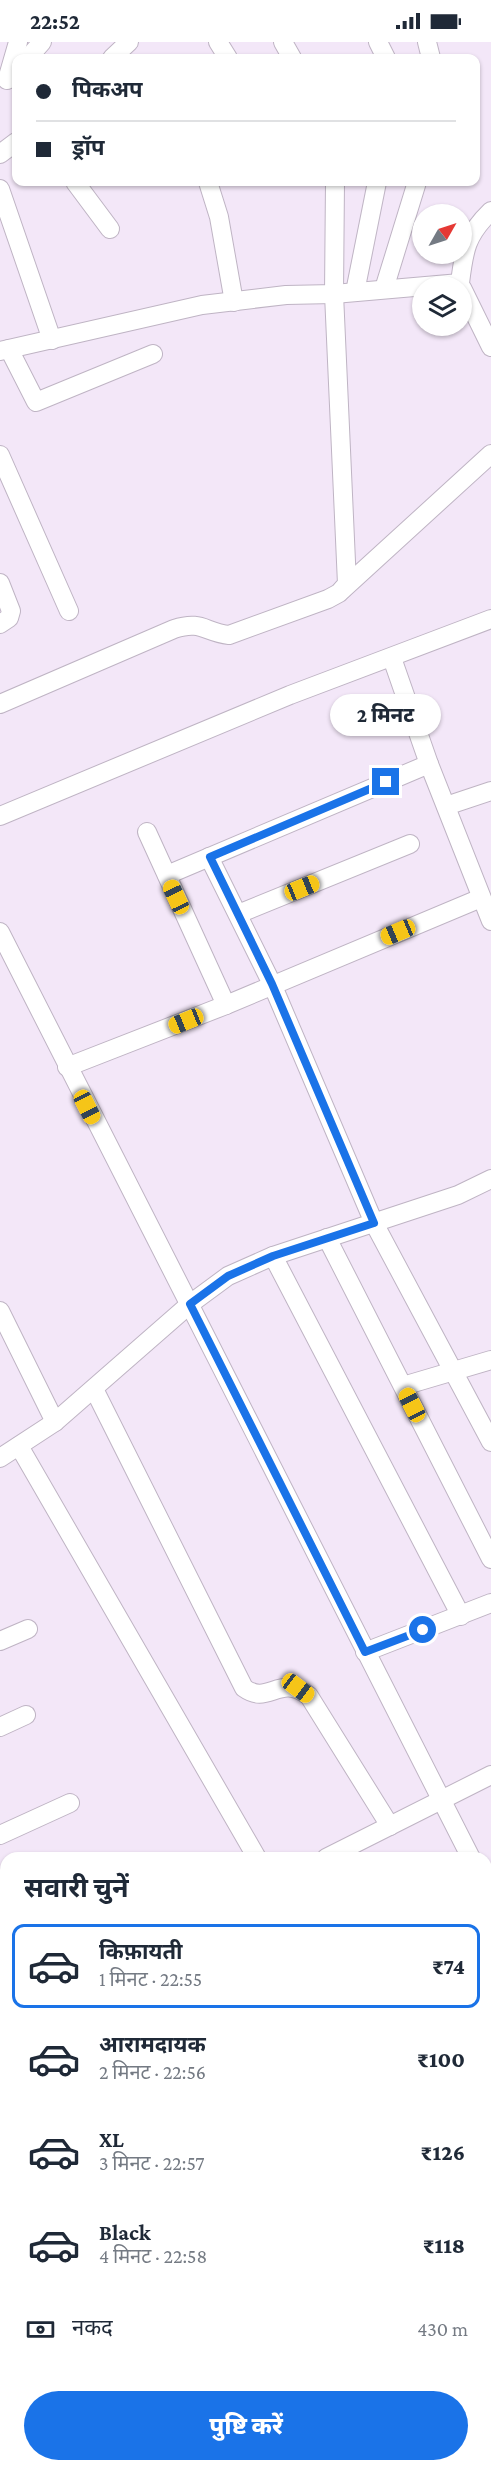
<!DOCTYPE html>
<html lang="hi">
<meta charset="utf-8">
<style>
body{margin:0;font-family:"Crimson Pro","Noto Sans Devanagari",serif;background:#f2f2f3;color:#1f2937;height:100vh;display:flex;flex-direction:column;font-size:22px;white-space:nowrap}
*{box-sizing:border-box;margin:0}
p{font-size:20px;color:#747a83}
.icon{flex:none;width:33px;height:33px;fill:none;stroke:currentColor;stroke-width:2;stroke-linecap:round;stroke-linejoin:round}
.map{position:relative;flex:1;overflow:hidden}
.side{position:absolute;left:0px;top:1810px;width:492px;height:620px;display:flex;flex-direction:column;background:#fff;border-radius:18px 18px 0 0;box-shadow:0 2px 4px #0004}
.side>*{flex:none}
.guide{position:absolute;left:12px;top:12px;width:468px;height:132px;border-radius:12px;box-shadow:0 2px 4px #0004;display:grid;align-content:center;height:132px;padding:0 24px;background:#fff}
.needle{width:39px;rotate:51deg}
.controls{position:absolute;left:412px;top:162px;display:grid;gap:12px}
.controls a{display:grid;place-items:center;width:60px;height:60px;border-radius:50%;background:#fff;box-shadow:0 2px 4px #0004;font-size:30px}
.end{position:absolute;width:27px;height:27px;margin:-14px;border:8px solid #1a73e8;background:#fff;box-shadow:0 0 0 3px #fff}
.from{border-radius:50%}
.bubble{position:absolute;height:42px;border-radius:21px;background:#fff;box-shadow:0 2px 4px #0004;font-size:20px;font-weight:800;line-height:42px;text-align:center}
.car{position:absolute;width:18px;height:36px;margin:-18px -9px;border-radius:8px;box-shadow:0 0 4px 2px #0007;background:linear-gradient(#f5c518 24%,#345 0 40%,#f5c518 0 76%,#345 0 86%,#f5c518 0)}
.guide b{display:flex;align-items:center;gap:21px;height:57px;font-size:22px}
.guide b+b{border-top:2px solid #e0e1e3}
.guide i{width:15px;height:15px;background:#1f2937}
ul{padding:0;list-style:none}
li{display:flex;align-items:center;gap:18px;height:84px;margin:0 12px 9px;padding:0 12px;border:3px solid transparent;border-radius:12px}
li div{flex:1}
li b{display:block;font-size:22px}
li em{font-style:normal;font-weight:800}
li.selected{border-color:#1a73e8}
li>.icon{width:54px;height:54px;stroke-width:1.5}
h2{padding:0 24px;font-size:27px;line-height:72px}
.pay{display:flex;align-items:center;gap:15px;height:66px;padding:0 24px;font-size:22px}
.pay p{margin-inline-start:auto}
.cta{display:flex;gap:12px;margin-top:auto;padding:12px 24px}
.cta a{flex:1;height:69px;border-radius:36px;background:#1a73e8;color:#fff;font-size:24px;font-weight:800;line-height:69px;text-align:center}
.status{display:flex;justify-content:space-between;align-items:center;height:42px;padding:0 30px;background:#fff;direction:ltr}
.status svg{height:16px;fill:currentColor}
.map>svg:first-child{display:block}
.green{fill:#e0cde7}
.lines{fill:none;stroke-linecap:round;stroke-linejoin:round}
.lane-casing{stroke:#bfb4c4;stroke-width:11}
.street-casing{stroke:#bfb4c4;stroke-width:20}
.secondary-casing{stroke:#bfb4c4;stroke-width:29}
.lane{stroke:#fff;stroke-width:9}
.street{stroke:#fff;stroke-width:18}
.secondary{stroke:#fff;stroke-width:27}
.route{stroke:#1a73e8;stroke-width:8}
</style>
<div class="status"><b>22:52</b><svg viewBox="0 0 49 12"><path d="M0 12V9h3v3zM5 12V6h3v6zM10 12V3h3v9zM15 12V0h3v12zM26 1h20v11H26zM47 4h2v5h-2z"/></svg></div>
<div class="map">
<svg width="491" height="2429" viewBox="0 0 491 2429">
<rect width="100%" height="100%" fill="#f3e7f8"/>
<path class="green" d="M491,1972V2285L486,2279V1976Z"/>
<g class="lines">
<g class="lane-casing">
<g id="lane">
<path d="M486,1996L491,1992"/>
<path d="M486,2319L491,2325"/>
<path d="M285,2424L289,2429"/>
</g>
</g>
<g class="street-casing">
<g id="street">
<path d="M218,0L228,16"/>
<path d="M283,0L292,16"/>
<path d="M378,0L386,16"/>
<path d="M427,0L431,16"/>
<path d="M28,16L42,0"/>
<path d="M112,16L129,0"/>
<path d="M7,38L18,0"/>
<path d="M0,112L16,100"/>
<path d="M75,140L110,187"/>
<path d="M208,140L219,175L234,260"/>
<path d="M0,147L52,298"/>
<path d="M462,246L491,305"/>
<path d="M384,247L417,140"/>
<path d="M355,250L377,140"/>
<path d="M9,307L36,360L153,312"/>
<path d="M0,309L202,263L286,253L334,252L460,241C464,208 466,193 491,169"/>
<path d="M0,413L69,569"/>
<path d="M0,541L11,569L9,576L0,582"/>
<path d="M342,548L491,412"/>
<path d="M392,616L429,722L491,879"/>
<path d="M0,662L174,587C202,578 204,590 229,593L328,557L339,551L347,542L334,252L335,140"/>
<path d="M446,764L491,749"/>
<path d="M0,774L290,653L491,577"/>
<path d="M147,790L226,963"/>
<path d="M209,815L272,942L374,1181L491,1400"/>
<path d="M167,833L429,722"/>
<path d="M238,872L410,802"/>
<path d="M0,890L471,1816"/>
<path d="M67,1025L226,963L481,856"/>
<path d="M327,1196L491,1517"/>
<path d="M273,1214L461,1574"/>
<path d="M0,1269L55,1380"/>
<path d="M403,1344L491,1318"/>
<path d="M94,1347L244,1646C269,1664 279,1631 309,1654L390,1784"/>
<path d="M19,1404L257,1816"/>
<path d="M0,1416L55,1380L190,1262L228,1234L273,1214L458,1153L491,1137"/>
<path d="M0,1599L28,1587"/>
<path d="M365,1610L491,1561"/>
<path d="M0,1685L26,1673"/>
<path d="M0,1793L70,1761"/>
<path d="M326,1816L491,1733"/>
<path d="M486,1844L491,1853"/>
<path d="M0,1945L6,1941"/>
<path d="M0,2028L6,2024"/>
<path d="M0,2103L6,2100"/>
</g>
</g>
<g class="secondary-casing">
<g id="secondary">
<path d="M486,1913L491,1909"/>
<path d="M486,1951L491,1947"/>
<path d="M0,2284L6,2281"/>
<path d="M0,2313L6,2310"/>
</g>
</g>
<use href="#lane" class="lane"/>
<use href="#street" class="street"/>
<use href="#secondary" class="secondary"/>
</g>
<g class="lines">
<path class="route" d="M386,740L210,815L272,942L374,1181L273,1214L228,1234L190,1262L365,1610L423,1588"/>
</g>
</svg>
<div class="controls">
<a><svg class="needle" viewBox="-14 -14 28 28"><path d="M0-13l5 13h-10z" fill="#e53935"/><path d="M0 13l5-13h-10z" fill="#747a83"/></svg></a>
<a><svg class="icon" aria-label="layers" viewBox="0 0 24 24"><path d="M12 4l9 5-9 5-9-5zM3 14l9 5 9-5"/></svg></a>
</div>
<i class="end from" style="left:423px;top:1588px"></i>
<i class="end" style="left:386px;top:740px"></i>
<div class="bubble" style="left:330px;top:652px;width:111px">2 मिनट</div>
<i class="car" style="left:302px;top:846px;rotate:68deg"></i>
<i class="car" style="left:176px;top:855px;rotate:335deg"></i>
<i class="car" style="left:398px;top:890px;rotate:247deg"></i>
<i class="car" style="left:186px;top:979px;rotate:248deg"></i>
<i class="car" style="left:87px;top:1065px;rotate:153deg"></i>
<i class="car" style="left:412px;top:1363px;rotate:333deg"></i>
<i class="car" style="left:298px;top:1646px;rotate:127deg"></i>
<div class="guide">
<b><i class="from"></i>पिकअप</b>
<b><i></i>ड्रॉप</b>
</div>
<section class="side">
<h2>सवारी चुनें</h2>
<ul>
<li class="selected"><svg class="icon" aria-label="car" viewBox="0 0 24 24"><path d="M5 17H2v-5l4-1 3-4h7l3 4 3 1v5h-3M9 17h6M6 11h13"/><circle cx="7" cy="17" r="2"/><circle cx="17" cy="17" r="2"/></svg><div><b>किफ़ायती</b><p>1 मिनट · 22:55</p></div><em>₹74</em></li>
<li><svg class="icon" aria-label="car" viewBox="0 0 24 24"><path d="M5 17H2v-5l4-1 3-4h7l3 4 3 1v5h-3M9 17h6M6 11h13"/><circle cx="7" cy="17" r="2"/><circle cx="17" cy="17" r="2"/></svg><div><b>आरामदायक</b><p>2 मिनट · 22:56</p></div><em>₹100</em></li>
<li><svg class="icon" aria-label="car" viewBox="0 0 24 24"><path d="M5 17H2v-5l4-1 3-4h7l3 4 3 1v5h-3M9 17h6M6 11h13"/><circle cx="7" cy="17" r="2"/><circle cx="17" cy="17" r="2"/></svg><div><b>XL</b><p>3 मिनट · 22:57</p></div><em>₹126</em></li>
<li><svg class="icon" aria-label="car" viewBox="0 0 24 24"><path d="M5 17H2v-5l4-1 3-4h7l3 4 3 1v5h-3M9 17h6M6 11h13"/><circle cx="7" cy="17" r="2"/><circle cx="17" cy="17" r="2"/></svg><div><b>Black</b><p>4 मिनट · 22:58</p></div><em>₹118</em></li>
</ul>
<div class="pay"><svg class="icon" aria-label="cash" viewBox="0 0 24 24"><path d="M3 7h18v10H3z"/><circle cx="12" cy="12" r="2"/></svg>नकद<p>430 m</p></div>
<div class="cta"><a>पुष्टि करें</a></div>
</section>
</div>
